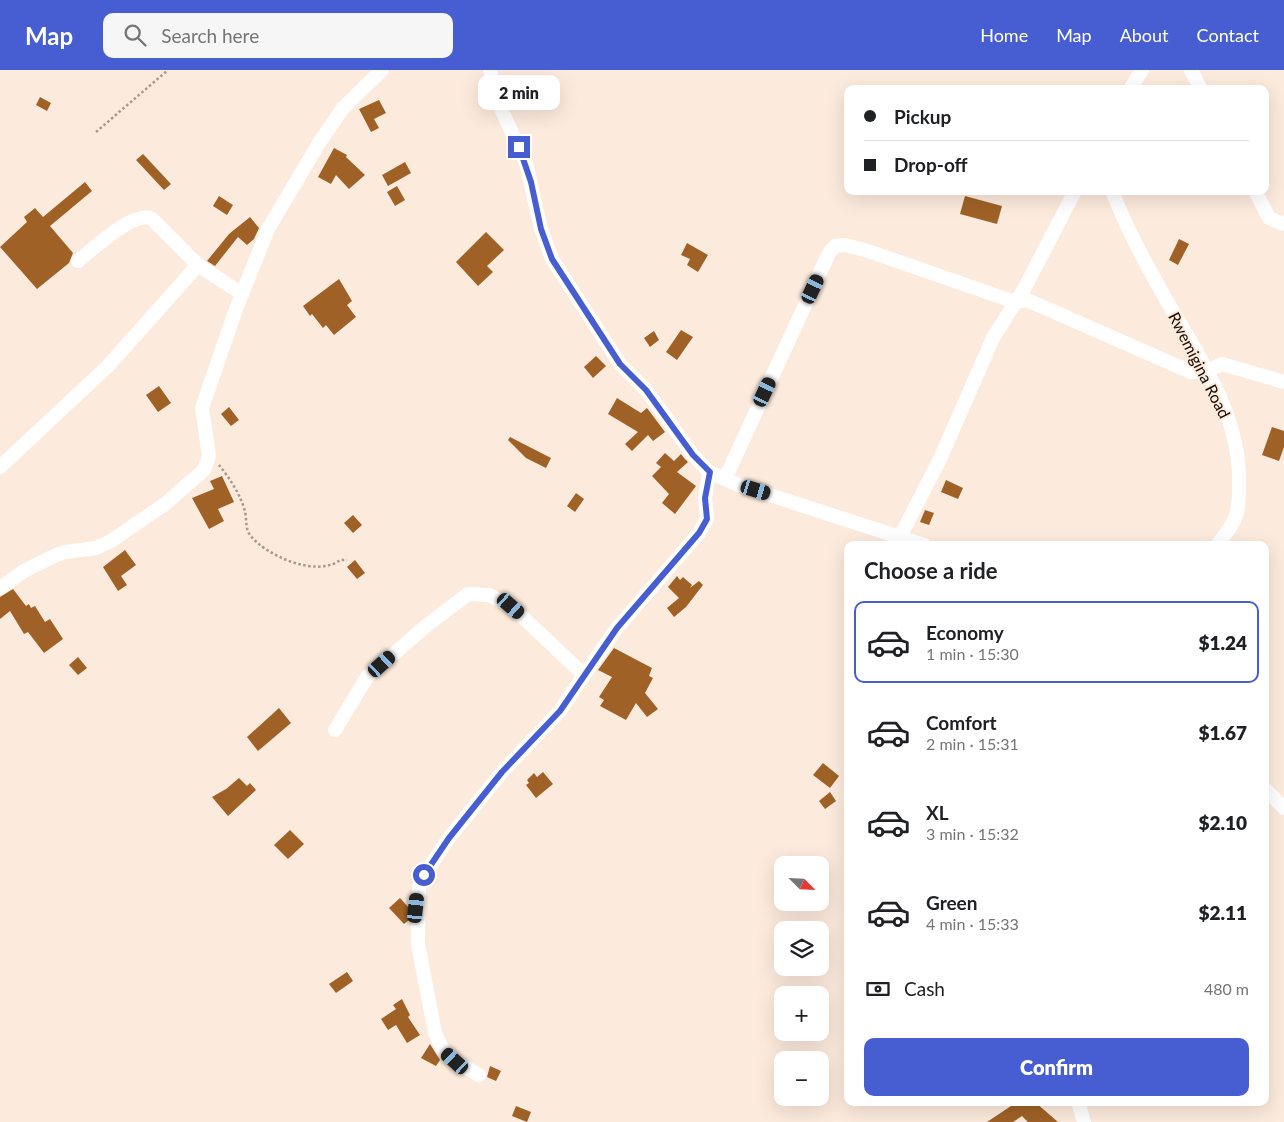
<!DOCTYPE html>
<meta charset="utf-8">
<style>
body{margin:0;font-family:Lato,sans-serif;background:#f6f6f6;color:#202124;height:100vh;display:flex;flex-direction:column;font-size:19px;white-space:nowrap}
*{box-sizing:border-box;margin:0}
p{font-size:16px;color:#757577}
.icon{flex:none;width:28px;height:28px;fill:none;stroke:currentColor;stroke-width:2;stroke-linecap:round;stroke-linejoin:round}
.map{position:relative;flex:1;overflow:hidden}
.panel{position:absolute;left:844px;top:471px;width:425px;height:565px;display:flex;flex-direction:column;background:#fff;border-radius:10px;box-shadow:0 5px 20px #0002}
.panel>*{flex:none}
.top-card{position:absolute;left:844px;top:15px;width:425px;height:110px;border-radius:10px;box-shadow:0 5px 20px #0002;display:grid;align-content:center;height:110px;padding:0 20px;background:#fff}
.needle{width:32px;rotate:114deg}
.buttons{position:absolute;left:774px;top:786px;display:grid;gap:10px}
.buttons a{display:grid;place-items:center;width:55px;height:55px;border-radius:10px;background:#fff;box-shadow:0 5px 20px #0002;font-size:25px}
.end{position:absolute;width:22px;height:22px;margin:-11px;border:6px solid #465ed2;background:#fff;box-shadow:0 0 0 2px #fff}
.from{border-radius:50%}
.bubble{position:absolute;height:35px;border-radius:10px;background:#fff;box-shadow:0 5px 20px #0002;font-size:16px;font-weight:800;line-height:35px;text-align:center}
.car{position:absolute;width:15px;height:30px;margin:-15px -8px;border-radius:6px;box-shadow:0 0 4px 1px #0007;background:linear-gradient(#222 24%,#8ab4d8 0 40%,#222 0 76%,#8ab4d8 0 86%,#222 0)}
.top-card b{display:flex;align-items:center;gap:18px;height:48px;font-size:19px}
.top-card b+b{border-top:1px solid #e0e0e0}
.top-card i{width:12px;height:12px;background:#202124}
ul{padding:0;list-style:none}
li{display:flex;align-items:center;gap:15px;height:82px;margin:0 10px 8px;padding:0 10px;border:2px solid transparent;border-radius:10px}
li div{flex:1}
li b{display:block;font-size:19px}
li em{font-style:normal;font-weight:800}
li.selected{border-color:#465ed2}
li>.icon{width:45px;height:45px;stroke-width:1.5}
h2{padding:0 20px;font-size:22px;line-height:60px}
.pay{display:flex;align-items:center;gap:12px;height:55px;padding:0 20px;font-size:19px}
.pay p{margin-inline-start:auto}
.cta{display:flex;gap:10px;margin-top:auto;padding:10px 20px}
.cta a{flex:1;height:58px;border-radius:10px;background:#465ed2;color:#fff;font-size:20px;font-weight:800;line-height:58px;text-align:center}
header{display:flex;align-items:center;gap:30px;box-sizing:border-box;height:70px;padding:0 25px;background:#465ed2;color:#fff}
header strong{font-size:24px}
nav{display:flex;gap:28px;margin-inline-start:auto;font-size:18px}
.search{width:350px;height:45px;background:#f6f6f6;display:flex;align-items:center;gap:12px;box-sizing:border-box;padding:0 18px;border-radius:10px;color:#757577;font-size:19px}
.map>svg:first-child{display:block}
.building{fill:#9f6126}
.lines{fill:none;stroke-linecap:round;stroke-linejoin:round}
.path{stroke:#a7988d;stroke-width:2.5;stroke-dasharray:2.5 2.5;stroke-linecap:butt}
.minor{stroke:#fff;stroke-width:14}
.route{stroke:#465ed2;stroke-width:6}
.labels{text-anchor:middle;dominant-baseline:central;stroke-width:4;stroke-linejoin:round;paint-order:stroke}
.street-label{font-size:16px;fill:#140b04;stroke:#fceadc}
</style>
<header>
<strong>Map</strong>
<div class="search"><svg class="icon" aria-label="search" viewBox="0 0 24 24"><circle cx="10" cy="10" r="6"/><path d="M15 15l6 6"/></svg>Search here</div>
<nav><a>Home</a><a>Map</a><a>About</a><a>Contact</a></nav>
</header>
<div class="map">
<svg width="1284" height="1052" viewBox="0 0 1284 1052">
<rect width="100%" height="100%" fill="#fceadc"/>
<g class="building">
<path d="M40,27L51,33L47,41L36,35Z"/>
<path d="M379,30L386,43L374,49L379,58L371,62L359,39Z"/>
<path d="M334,78L347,85L346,87L365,105L349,119L336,105L331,114L318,107Z"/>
<path d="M143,84L171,114L164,120L136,90Z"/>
<path d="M405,92L411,103L388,116L382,105Z"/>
<path d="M85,112L92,121L50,156L73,183L69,193L37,219L0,177L27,152L24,147L35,138L43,147Z"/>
<path d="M397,116L405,130L395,136L387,122Z"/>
<path d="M219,126L233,135L227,145L213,136Z"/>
<path d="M965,126L1002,136L997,154L960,144Z"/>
<path d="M250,147L259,158L254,169L247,175L238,167L215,196L207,191L229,164Z"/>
<path d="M486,162L504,180L487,196L493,202L478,216L456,192Z"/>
<path d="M1179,169L1189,174L1178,195L1169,190Z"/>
<path d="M687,173L708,185L698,202L687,195L690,189L681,185Z"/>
<path d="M339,209L352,231L347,235L356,247L334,265L326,255L323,258L312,244L310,246L303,236Z"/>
<path d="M681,260L693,267L677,290L666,282Z"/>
<path d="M654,261L659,270L650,277L644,268Z"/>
<path d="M596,286L606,296L593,308L584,297Z"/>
<path d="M159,316L171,333L158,342L146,325Z"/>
<path d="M617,328L641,343L647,338L665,362L653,371L648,365L632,381L625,374L638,362L608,344Z"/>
<path d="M229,337L239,350L231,356L221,344Z"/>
<path d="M1272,357L1284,361V377L1279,391L1262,385Z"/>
<path d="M510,367L551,388L546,398L526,388L508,370Z"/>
<path d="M665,383L674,391L681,384L684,388L688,392L677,402L696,416L675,444L662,433L669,424L652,406L661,397L656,393Z"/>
<path d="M222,406L234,432L218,439L224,451L209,459L192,428L214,419L210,411Z"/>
<path d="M946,410L963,418L958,429L941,422Z"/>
<path d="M576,423L584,429L575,442L567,436Z"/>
<path d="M925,440L934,443L929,455L920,452Z"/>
<path d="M353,445L362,455L353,463L344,453Z"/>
<path d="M125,480L136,495L121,506L127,515L118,521L103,497Z"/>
<path d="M355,490L365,503L357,509L347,497Z"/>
<path d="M677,506L680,510L683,507L692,515L690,518L699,511L703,515L686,537L674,547L667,538L679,528L668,517Z"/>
<path d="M13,519L26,536L29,534L31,538L35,536L45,552L50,549L63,569L44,583L28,562L24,564L10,541L0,549V527Z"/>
<path d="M614,578L652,598L649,606L653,608L645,623L658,639L647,647L636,633L626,650L600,636L604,630L599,627L612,607L598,600Z"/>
<path d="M78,587L87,598L78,605L69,595Z"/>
<path d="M279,638L291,653L258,681L247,667Z"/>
<path d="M823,693L839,706L830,718L813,705Z"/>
<path d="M543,702L553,714L536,728L526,715L529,713L527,710L534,703L537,707Z"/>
<path d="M239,708L247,716L250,713L256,720L228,746L212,727L226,719Z"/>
<path d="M830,722L836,731L825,739L819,731Z"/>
<path d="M290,760L304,774L288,789L274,775Z"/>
<path d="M400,828L410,839V849L404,854L389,838Z"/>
<path d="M347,902L353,911L336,923L329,914Z"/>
<path d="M402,929L410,945L408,947L420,965L407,973L396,955L388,960L381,949L396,939L393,935Z"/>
<path d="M430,974L440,990L436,996L421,988Z"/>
<path d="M490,996L501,1001L496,1011L487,1007Z"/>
<path d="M1017,1032H1035L1058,1052H1028L1022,1046L1013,1052H987Z"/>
<path d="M516,1036L531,1042L527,1052L512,1046Z"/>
</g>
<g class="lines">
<g class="path">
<path d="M96,62L168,0"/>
<path d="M219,395C229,407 242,427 245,442C247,450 245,458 250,465C266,486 317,508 340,490H347"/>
</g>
<g class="minor">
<path d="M490,0L497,30L526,93L541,159L552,189L620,294L646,320L693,385L709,402L739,415L924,475"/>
<path d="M1191,0L1201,19"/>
<path d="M1130,19L1142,0"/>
<path d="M1112,121C1125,154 1142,187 1159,217C1193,279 1242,342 1239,416C1239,426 1239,437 1236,446C1232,457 1224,466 1217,475"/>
<path d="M1255,121L1269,148L1284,154"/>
<path d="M78,191C92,180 135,139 152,149L198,195"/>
<path d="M0,397L108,296L198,195L242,224"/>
<path d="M725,409L829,183L835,176L845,175L865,180L1015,232L1027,230L1191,302L1207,301L1222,294L1284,312"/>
<path d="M900,467L940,389L993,268L1024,219L1075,121"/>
<path d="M0,518L24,501L54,486L65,482L96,478L111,471L165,434L204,400L209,386L202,338L236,239L268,159L319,73L343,38L382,0"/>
<path d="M335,660L367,607L426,556L468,524L489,525L511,536L584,605L617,558L699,463L707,449L705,428L709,402"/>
<path d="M1265,719L1284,738"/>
<path d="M479,1005L455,991L443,980L435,963L418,874L419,818L424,805L449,768L502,702L560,641L584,605"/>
<path d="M1078,1032L1084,1052"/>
</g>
</g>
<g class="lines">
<path class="route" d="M424,805L449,768L502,702L560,641L617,558L699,463L707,449L705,428L710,402L693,385L646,320L620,294L552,189L541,159L531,112L519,77"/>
</g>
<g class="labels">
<g class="street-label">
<text transform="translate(1200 295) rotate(63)">Rwemigina Road</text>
</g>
</g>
</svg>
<div class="buttons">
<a><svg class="needle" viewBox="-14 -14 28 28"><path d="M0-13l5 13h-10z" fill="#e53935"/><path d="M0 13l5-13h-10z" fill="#757577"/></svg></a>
<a><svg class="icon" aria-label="layers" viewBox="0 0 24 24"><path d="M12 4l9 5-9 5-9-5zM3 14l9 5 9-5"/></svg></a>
<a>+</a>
<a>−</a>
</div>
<i class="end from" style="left:424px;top:805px"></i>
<i class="end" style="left:519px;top:77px"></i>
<div class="bubble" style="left:478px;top:5px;width:82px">2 min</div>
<i class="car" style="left:813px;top:219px;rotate:25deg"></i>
<i class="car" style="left:765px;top:322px;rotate:25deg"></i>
<i class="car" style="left:756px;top:420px;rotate:107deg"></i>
<i class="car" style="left:511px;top:536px;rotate:131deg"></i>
<i class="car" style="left:382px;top:594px;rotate:48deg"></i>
<i class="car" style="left:416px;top:838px;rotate:6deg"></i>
<i class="car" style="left:455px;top:991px;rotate:312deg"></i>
<div class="top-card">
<b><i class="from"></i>Pickup</b>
<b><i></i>Drop-off</b>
</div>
<section class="panel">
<h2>Choose a ride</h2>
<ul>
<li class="selected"><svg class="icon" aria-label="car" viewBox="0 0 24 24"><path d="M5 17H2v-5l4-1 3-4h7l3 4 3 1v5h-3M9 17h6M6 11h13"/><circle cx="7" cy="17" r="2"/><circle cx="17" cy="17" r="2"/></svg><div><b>Economy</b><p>1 min · 15:30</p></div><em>$1.24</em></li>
<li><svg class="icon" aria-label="car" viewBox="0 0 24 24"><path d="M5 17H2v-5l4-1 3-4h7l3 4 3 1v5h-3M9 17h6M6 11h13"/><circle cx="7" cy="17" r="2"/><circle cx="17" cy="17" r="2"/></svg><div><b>Comfort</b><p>2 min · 15:31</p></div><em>$1.67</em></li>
<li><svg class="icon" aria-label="car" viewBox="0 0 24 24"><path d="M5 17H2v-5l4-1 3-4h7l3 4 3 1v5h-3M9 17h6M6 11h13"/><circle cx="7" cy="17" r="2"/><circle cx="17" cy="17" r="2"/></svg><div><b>XL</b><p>3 min · 15:32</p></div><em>$2.10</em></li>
<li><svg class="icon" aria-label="car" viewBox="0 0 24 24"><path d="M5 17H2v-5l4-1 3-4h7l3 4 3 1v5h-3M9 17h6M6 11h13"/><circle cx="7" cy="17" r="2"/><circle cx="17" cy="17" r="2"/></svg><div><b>Green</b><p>4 min · 15:33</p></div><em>$2.11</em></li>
</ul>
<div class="pay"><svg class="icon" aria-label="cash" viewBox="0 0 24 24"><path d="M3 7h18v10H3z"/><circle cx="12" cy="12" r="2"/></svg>Cash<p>480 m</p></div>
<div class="cta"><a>Confirm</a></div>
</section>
</div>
